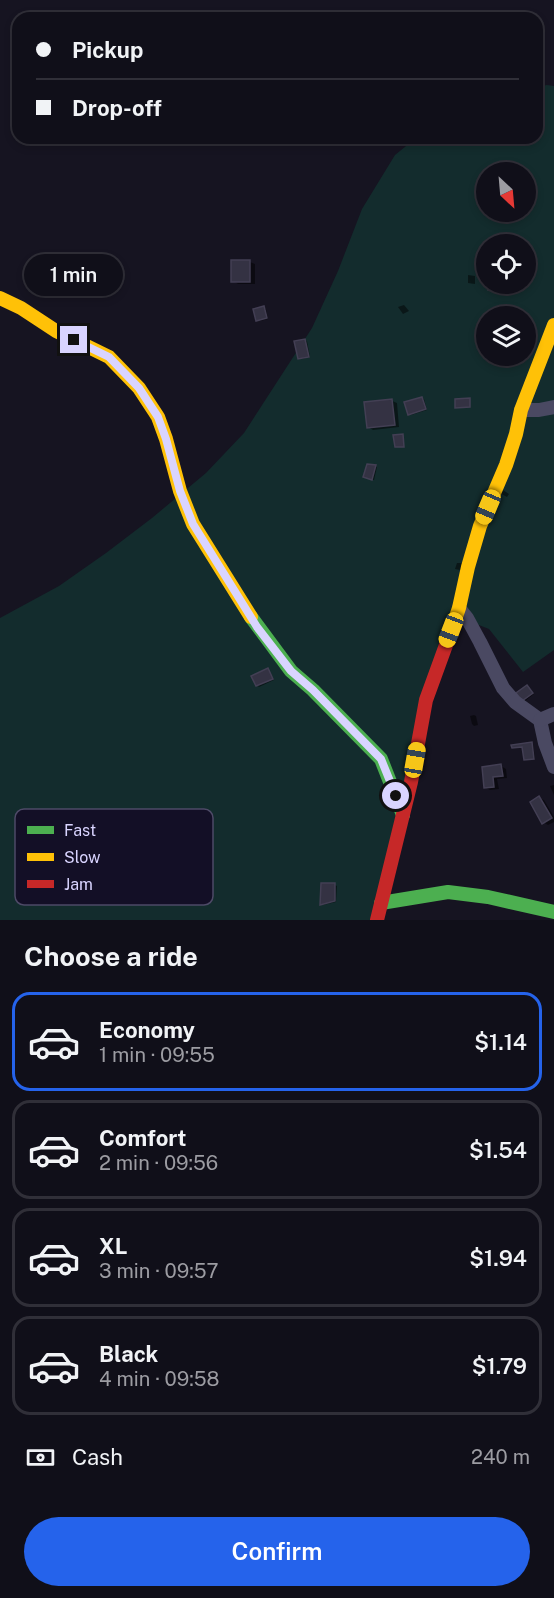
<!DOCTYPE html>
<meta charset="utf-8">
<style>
body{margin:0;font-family:"Public Sans",sans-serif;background:#1e1d26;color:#f1f3f6;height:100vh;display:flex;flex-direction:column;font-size:22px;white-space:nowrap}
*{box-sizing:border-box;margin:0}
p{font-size:20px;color:#9c9ca2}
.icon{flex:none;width:33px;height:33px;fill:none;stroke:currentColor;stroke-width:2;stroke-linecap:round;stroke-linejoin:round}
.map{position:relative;height:920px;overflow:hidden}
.details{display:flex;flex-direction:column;background:#100f19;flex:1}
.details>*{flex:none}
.guide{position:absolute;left:12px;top:12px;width:531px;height:132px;border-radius:18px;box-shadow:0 3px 9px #0003,0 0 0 2px #302f38;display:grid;align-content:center;height:132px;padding:0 24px;background:#100f19}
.needle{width:39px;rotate:154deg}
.tools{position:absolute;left:476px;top:162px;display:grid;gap:12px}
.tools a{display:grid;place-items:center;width:60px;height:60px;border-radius:50%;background:#100f19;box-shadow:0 3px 9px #0003,0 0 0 2px #302f38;font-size:30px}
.end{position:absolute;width:27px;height:27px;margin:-14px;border:8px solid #d9d4ff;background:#111;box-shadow:0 0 0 3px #111}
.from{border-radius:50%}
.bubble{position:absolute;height:42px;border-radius:21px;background:#100f19;box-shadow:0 3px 9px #0003,0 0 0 2px #302f38;font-size:20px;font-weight:600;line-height:42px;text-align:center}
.car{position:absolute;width:18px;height:36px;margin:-18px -9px;border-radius:8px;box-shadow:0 0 4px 2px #0007;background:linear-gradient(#f5c518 24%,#345 0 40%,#f5c518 0 76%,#345 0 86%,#f5c518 0)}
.guide b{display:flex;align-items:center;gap:21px;height:57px;font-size:22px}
.guide b+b{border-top:2px solid #302f38}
.guide i{width:15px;height:15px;background:#f1f3f6}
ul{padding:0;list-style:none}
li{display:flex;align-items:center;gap:18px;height:99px;margin:0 12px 9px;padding:0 12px;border:3px solid #302f38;border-radius:18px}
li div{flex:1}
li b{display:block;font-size:22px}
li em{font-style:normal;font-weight:600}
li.selected{border-color:#2563eb}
li>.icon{width:54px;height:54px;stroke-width:1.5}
h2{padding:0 24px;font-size:27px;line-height:72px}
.pay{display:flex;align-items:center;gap:15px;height:66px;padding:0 24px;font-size:22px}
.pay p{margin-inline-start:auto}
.action{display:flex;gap:12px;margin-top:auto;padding:12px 24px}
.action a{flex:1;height:69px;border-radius:36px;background:#2563eb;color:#fff;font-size:24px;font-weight:600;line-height:69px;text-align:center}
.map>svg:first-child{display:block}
.green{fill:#132c2d;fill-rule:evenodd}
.shadow{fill:#0007}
.building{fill:#343243;stroke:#433f54;stroke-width:1.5}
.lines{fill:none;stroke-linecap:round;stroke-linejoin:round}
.street{stroke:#4a4962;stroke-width:14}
.fast{stroke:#4caf50;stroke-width:14}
.slow{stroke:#ffc107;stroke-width:14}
.jam{stroke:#c62828;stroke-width:14}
.route{stroke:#d9d4ff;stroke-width:8}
.key{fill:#130f26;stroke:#4e4a67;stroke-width:1.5}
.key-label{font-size:16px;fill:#d9d4ff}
</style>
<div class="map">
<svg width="554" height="920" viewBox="0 0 554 920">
<rect width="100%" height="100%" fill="#161421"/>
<path class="green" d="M547,85L554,86V650L523,672L489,629L456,616L370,920H0V618L59,586L106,553L152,518L206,473L244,433L312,328L338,271L362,209L395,155L416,138H537V87ZM486,172H525V212H486ZM486,244H525V284H486ZM486,316H525V356H486Z"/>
<g class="shadow">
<path d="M250,262L255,264V284H238L233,281Z"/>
<path d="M468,275L475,276V284L468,283Z"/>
<path d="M488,284H506L507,288L491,290L489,289Z"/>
<path d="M404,305L409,311L403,314L398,307Z"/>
<path d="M264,308L266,309L268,319L260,321L258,320Z"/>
<path d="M305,340L307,341L310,357L302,359L300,358Z"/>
<path d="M422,398L424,399L427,410L411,415L409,414Z"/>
<path d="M392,401L397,403L399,427L373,430L368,427Z"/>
<path d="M375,466L377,467L374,480L367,478Z"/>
<path d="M500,488L509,494L507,497L498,492Z"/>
<path d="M457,563H464L465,571L455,569Z"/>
<path d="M268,670L274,680L259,687L257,685Z"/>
<path d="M529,688L534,694L525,701L523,700Z"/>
<path d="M474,715L476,716L478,725L474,726L472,724L470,716Z"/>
<path d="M531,743L533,744L535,759L528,760L526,759L524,747L515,748L513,747Z"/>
<path d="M501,766L506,769L507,778L497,779L499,789L490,790L485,787Z"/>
<path d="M554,785V795L550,786Z"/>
<path d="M539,798L544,800L554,817V822L548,825L543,822Z"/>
<path d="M335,885L337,886L336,902L323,905H322Z"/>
</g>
<g class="building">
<rect x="231" y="260" width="19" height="22"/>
<path d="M487,284H505L506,287L488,290Z"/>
<path d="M264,306L267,318L256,321L253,309Z"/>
<path d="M305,339L309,357L298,359L294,341Z"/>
<path d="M422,397L426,409L408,415L404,402Z"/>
<path d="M470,398V407L455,408V399Z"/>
<path d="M392,399L395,425L367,428L364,402Z"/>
<path d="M403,434L404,447H395L393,435Z"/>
<path d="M367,464L376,465L372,480L363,477Z"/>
<path d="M268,668L273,679L256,686L251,676Z"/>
<path d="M527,685L533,693L522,701L516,693Z"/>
<path d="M532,742L534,759L524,760L522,747L512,748L511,745Z"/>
<path d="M501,764L503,776L493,777L494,787L484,788L482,767Z"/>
<path d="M539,796L552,818L542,824L530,802Z"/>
<path d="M321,883H335V901L320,905Z"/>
</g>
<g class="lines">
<g class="street">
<path d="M521,410H539L554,407"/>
<path d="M459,608L467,618L480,642L503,688L515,702L540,720L545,743L554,767"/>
<path d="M540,720L554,714"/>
</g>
<g class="fast">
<path d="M251,617L291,671L313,690L381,759L403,815"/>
<path d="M381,903L448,892L488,897L554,912"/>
</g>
<g class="slow">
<path d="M0,298L21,308L56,331L109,357L139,388L158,417L166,439L180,491L193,524L251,617"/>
<path d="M450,634L459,608L468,567L480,526L506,465L516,434L521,410L554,325"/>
</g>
<path class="jam" d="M377,920L411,782L426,700L450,634"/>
</g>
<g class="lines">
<path class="route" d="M74,340L109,357L139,388L158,417L166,439L180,491L193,524L257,627L291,671L313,690L381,759L396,796"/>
</g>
<rect x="15" y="809" width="198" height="96" rx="9" class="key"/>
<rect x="27" y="826" width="27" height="8" fill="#4caf50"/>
<rect x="27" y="853" width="27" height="8" fill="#ffc107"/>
<rect x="27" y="880" width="27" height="8" fill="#c62828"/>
<g class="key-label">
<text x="64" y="836">Fast</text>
<text x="64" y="863">Slow</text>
<text x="64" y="890">Jam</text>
</g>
</svg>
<div class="tools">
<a><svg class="needle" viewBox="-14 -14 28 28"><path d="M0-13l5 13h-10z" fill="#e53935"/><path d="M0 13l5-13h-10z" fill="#9c9ca2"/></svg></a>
<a><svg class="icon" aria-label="locate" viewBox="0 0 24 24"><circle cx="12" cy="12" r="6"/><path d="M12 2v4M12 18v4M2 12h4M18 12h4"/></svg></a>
<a><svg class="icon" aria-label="layers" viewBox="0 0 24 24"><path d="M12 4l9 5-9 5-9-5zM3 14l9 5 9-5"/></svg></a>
</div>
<i class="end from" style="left:396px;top:796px"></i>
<i class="end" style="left:74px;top:340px"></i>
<div class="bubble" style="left:24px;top:254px;width:99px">1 min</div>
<i class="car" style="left:488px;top:507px;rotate:203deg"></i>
<i class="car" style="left:451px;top:630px;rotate:201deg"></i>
<i class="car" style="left:415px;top:760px;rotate:10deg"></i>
<div class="guide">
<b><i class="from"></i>Pickup</b>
<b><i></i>Drop-off</b>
</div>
</div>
<section class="details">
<h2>Choose a ride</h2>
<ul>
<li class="selected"><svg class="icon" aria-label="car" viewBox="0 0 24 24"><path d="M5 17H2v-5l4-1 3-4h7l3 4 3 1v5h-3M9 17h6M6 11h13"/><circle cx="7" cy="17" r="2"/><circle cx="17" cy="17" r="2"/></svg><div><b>Economy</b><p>1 min · 09:55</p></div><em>$1.14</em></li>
<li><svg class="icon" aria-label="car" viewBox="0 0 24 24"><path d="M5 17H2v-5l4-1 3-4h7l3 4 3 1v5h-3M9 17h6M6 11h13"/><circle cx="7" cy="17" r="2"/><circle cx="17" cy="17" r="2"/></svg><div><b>Comfort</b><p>2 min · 09:56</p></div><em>$1.54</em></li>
<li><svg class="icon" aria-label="car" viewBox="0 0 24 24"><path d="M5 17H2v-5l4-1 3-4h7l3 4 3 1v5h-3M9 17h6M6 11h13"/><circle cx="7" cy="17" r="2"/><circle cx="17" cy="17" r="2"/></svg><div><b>XL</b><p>3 min · 09:57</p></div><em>$1.94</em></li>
<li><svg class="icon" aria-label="car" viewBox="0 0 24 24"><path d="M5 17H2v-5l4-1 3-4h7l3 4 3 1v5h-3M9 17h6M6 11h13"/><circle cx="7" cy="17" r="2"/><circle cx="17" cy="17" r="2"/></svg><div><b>Black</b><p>4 min · 09:58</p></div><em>$1.79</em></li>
</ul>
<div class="pay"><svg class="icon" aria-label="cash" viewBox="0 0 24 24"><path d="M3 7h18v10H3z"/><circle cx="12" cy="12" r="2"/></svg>Cash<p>240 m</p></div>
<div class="action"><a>Confirm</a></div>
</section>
